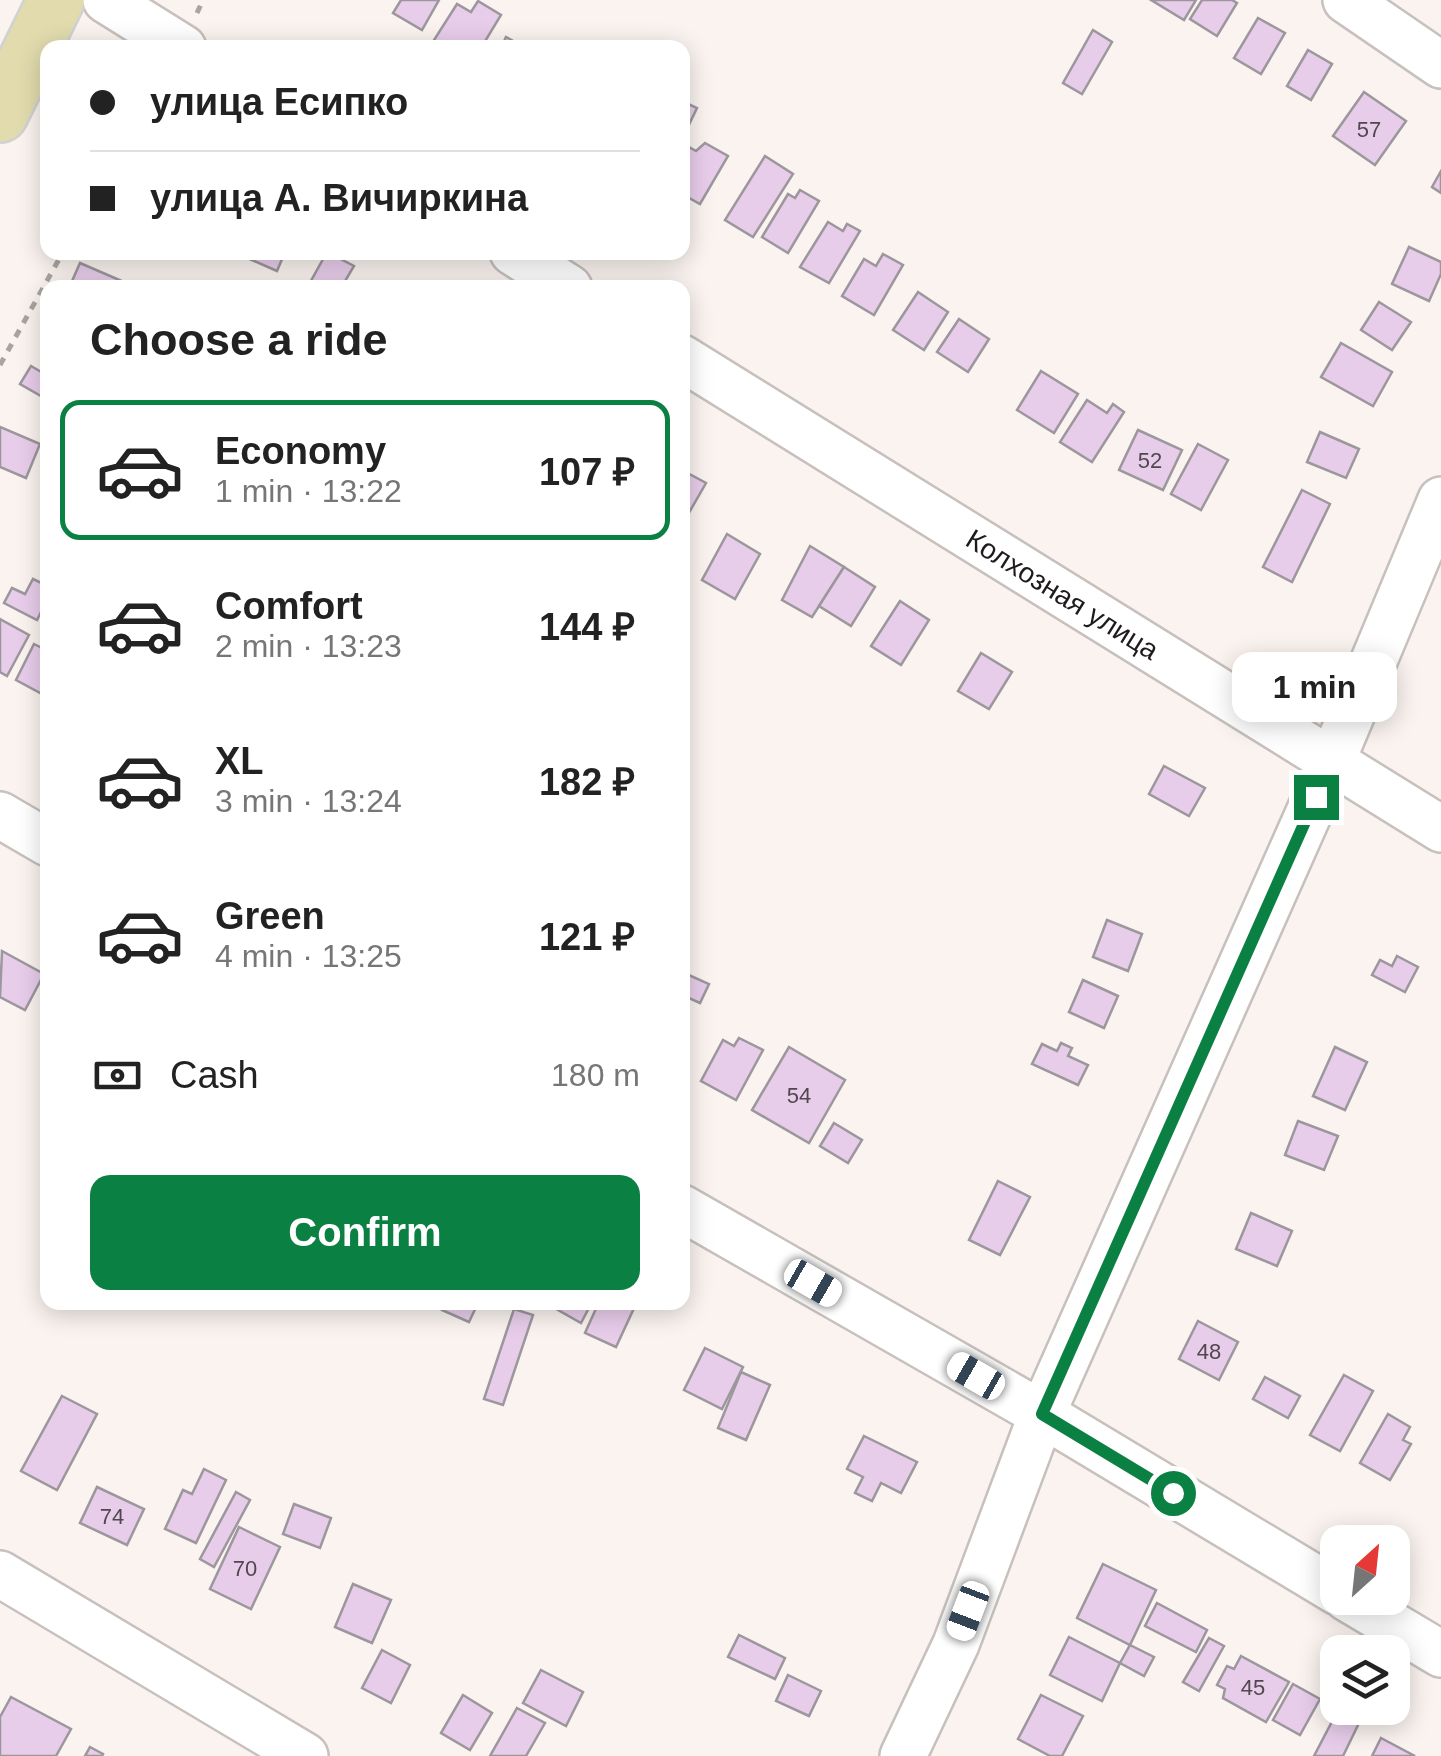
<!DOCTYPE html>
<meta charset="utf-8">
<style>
body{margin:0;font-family:Helvetica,sans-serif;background:#f6f6f6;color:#222;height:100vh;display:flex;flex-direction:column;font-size:38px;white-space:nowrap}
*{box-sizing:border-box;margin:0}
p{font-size:32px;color:#767676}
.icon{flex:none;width:55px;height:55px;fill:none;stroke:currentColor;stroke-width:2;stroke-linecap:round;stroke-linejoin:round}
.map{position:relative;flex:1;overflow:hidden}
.details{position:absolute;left:40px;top:280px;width:650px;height:1030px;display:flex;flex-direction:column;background:#fff;border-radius:20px;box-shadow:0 5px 25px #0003}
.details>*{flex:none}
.guide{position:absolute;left:40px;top:40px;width:650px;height:220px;border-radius:20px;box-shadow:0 5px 25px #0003;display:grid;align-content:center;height:220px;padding:0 50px;background:#fff}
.needle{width:65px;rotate:27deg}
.fabs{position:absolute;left:1320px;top:1525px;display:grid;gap:20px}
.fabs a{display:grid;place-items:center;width:90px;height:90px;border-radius:20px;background:#fff;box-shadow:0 5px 25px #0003;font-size:50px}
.end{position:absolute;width:45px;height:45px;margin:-22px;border:12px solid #0b8043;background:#fff;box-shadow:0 0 0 5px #fff}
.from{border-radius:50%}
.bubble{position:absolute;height:70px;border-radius:20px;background:#fff;box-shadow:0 5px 25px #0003;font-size:32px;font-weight:800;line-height:70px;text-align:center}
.car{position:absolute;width:30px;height:60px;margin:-30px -15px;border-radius:12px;box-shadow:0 0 8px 2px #0007;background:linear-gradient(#fff 24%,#345 0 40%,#fff 0 76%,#345 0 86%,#fff 0)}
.guide b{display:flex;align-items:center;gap:35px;height:95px;font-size:38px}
.guide b+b{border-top:2px solid #e0e0e0}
.guide i{width:25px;height:25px;background:#222}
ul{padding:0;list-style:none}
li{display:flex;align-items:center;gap:30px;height:140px;margin:0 20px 15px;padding:0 30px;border:5px solid transparent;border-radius:20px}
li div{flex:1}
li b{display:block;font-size:38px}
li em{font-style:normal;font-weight:800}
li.selected{border-color:#0b8043}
li>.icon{width:90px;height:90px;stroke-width:1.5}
h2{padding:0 50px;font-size:45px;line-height:120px}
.pay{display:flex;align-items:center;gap:25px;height:110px;padding:0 50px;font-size:38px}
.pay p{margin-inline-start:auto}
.button{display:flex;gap:20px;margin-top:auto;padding:20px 50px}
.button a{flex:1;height:115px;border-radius:20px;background:#0b8043;color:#fff;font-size:40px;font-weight:800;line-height:115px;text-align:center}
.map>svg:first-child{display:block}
.building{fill:#e8cdea;stroke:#9c979d;stroke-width:2.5}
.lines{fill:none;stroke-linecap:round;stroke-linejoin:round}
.minor-casing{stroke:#c7c0bc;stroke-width:50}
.major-casing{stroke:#d2d1d1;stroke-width:60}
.path{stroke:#aaa4a1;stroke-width:5;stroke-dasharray:8 8;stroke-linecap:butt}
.minor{stroke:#fff;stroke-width:45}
.major{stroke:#e2dbae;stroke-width:55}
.route{stroke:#0b8043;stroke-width:12}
.labels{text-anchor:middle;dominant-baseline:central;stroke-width:10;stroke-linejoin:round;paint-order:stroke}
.number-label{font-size:22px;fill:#50484e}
.street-label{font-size:28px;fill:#1e1b1a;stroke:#fff}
</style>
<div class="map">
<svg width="1441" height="1756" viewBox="0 0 1441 1756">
<rect width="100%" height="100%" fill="#faf3ef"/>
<g class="building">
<path d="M401,0H439L422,30L393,13Z"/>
<path d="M1151,0H1196L1184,20Z"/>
<path d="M1202,0H1232L1237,3L1217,36L1190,19Z"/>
<path d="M478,1L501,15L481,48H447L434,40L457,4L471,12Z"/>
<path d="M1258,18L1285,33L1261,74L1234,58Z"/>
<path d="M1093,30L1112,42L1082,94L1063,83Z"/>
<path d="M506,37L526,48H501Z"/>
<path d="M1308,50L1332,64L1311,100L1287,86Z"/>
<path d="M1364,92L1406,121L1375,165L1333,136Z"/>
<path d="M682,101L697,108L682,139Z"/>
<path d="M705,143L728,156L700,204L682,194V154L687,146L696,151Z"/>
<path d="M765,156L793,174L753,237L725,220Z"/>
<path d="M1441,171V193L1432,187Z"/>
<path d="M800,190L819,201L788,253L762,237L788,194L795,198Z"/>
<path d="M828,222L843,231L847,224L860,231L829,283L800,267Z"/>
<path d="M1409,247L1441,262V274L1429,301L1392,284Z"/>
<path d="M247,252H285L277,271L245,257Z"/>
<path d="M327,252L354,266L341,288H307Z"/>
<path d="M883,254L903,265L874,315L842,296L864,259L876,266Z"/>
<path d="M80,263L131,285L130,288H69Z"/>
<path d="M918,292L948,312L924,350L893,330Z"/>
<path d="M1379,302L1411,322L1392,350L1361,330Z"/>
<path d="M959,319L989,339L968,372L937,352Z"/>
<path d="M1341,343L1392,372L1373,406L1321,377Z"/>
<path d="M31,366L48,376V400L20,384Z"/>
<path d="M1041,371L1078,394L1054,433L1017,410Z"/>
<path d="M1087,400L1107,413L1113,404L1124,412L1092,462L1060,442Z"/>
<path d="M0,427L40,444L26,478L0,467Z"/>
<path d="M1138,430L1182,450L1163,490L1119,470Z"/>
<path d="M1320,432L1359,449L1346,478L1307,462Z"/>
<path d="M1198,444L1228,460L1201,510L1171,494Z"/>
<path d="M682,470L706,483L682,525Z"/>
<path d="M1302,490L1330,504L1292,582L1263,567Z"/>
<path d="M727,534L760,554L735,599L702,580Z"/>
<path d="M810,546L844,567L812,617L782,600Z"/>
<path d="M844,567L875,587L851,626L819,606Z"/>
<path d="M33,579L48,586V598L37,620L4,603L12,588L25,594Z"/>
<path d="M900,601L929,620L901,665L871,646Z"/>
<path d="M0,619L29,635L7,676L0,672Z"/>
<path d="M34,644L48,651V688L44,695L16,680Z"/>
<path d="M981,653L1012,672L989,709L958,691Z"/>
<path d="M1164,766L1205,788L1189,816L1149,794Z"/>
<path d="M1107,920L1142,934L1128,971L1093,957Z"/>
<path d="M2,951L44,974L25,1010L0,997Z"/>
<path d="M1397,956L1418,967L1405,992L1372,975L1380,960L1392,966Z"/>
<path d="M682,972L709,984L700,1003L682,995Z"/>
<path d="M1083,980L1118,996L1104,1028L1069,1012Z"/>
<path d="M739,1038L763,1050L736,1100L701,1081L723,1040L734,1046Z"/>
<path d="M1061,1043L1072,1048L1068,1056L1088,1065L1078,1085L1032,1064L1042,1044L1057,1051Z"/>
<path d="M789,1047L845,1080L809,1143L752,1110Z"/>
<path d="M1335,1047L1367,1062L1345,1110L1313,1096Z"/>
<path d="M1298,1121L1338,1136L1324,1170L1285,1155Z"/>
<path d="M834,1123L862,1140L848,1163L820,1146Z"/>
<path d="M998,1181L1030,1197L1000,1255L969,1240Z"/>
<path d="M1251,1213L1292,1231L1277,1266L1236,1249Z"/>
<path d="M445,1302H471L477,1305L469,1322L442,1310Z"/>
<path d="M544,1302H592L581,1323Z"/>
<path d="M599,1302H627L635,1306L616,1347L585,1333Z"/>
<path d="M514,1309L533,1315L503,1405L484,1399Z"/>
<path d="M1198,1321L1238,1342L1219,1380L1179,1359Z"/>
<path d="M705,1348L743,1367L722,1409L684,1390Z"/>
<path d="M741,1372L770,1385L746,1440L718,1428Z"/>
<path d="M1344,1375L1373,1391L1340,1451L1310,1435Z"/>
<path d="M1265,1377L1300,1396L1288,1418L1253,1399Z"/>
<path d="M62,1396L97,1414L57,1490L21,1471Z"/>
<path d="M1388,1414L1410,1427L1403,1440L1411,1444L1390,1480L1360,1463Z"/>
<path d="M864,1436L917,1462L901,1493L881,1483L872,1501L855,1493L863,1477L847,1469Z"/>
<path d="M204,1469L226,1480L196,1543L165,1529L183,1490L192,1494Z"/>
<path d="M97,1487L144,1509L127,1545L80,1523Z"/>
<path d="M236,1492L250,1500L214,1567L200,1559Z"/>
<path d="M294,1504L331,1518L320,1548L283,1534Z"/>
<path d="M239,1527L280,1547L251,1609L210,1589Z"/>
<path d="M1103,1564L1156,1590L1130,1645L1077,1618Z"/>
<path d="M353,1584L391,1600L372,1643L335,1627Z"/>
<path d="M1157,1603L1207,1630L1196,1652L1145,1626Z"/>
<path d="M739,1635L785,1658L775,1679L728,1657Z"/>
<path d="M1069,1637L1120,1663L1102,1701L1050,1675Z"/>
<path d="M1209,1638L1224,1646L1199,1691L1183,1682Z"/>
<path d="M1130,1645L1154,1657L1144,1676L1120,1663Z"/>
<path d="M382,1650L410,1665L391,1703L362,1688Z"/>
<path d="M1241,1656L1289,1682L1266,1722L1223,1698L1225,1689L1217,1685L1227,1666L1234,1669Z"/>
<path d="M541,1670L583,1692L566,1726L523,1703Z"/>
<path d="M788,1675L821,1691L809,1716L776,1701Z"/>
<path d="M1293,1684L1320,1699L1300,1735L1273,1720Z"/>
<path d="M463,1695L492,1713L470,1750L441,1733Z"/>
<path d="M1041,1695L1083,1716L1062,1756H1050L1018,1739Z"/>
<path d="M11,1697L71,1729L56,1756H0V1717Z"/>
<path d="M517,1708L545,1723L526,1756H490Z"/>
<path d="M1337,1712L1359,1723L1343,1756H1314Z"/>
<path d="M1381,1738L1415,1756H1372Z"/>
<path d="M90,1747L103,1754L102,1756H85Z"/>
</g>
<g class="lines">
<g class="minor-casing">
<g id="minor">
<path d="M106,0L183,48"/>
<path d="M1346,0L1441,65"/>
<path d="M513,252L569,288"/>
<path id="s1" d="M682,358L1441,829"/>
<path d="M0,815L48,843"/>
<path d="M682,1208L1042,1414L1338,1592"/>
<path d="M0,1574L305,1756"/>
<path d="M1347,1598L1441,1654"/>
<path d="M903,1756L956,1644L1042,1414L1332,761L1441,500"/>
</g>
</g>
<g class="major-casing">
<path id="major" d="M0,114L56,0"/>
</g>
<g class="path">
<path d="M197,13L203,0"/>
<path d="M0,365L63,252"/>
</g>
<use href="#minor" class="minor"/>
<use href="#major" class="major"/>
</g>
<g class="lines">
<path class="route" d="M1173,1493L1042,1414L1316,797"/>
</g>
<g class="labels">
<g class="number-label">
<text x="1369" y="129">57</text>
<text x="1150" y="460">52</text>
<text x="799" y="1095">54</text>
<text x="1209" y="1351">48</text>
<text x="112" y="1516">74</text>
<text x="245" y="1568">70</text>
<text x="1253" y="1687">45</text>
</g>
<g class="street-label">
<text stroke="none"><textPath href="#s1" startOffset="448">Колхозная улица</textPath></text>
</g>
</g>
</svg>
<div class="fabs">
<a><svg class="needle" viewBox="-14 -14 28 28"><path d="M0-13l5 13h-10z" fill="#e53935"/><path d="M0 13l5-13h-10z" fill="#767676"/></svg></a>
<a><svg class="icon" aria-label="layers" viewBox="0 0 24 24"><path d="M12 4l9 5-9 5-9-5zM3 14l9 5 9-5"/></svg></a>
</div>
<i class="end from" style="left:1173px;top:1493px"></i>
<i class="end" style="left:1316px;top:797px"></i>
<div class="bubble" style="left:1232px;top:652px;width:165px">1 min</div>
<i class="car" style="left:813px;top:1283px;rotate:120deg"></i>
<i class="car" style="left:976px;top:1376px;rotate:300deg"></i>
<i class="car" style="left:968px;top:1611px;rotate:201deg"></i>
<div class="guide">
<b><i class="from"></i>улица Есипко</b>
<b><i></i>улица А. Вичиркина</b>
</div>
<section class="details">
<h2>Choose a ride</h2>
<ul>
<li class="selected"><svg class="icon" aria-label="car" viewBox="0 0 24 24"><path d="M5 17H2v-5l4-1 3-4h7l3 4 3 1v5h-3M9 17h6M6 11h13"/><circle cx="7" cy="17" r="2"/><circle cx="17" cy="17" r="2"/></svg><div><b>Economy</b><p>1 min · 13:22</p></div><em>107 ₽</em></li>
<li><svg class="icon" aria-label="car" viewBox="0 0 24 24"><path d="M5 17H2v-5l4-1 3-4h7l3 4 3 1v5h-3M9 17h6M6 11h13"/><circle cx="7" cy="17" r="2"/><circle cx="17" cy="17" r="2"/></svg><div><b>Comfort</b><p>2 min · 13:23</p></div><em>144 ₽</em></li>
<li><svg class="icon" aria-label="car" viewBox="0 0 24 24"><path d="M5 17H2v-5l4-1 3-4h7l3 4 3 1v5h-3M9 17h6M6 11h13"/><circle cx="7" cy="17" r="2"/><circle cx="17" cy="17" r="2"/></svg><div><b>XL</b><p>3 min · 13:24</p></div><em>182 ₽</em></li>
<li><svg class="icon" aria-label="car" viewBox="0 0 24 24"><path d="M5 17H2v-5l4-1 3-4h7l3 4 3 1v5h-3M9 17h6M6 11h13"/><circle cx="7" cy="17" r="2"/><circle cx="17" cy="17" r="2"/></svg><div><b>Green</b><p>4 min · 13:25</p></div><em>121 ₽</em></li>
</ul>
<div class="pay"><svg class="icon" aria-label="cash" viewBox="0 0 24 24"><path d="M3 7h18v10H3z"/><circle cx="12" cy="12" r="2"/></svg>Cash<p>180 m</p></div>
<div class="button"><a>Confirm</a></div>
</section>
</div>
